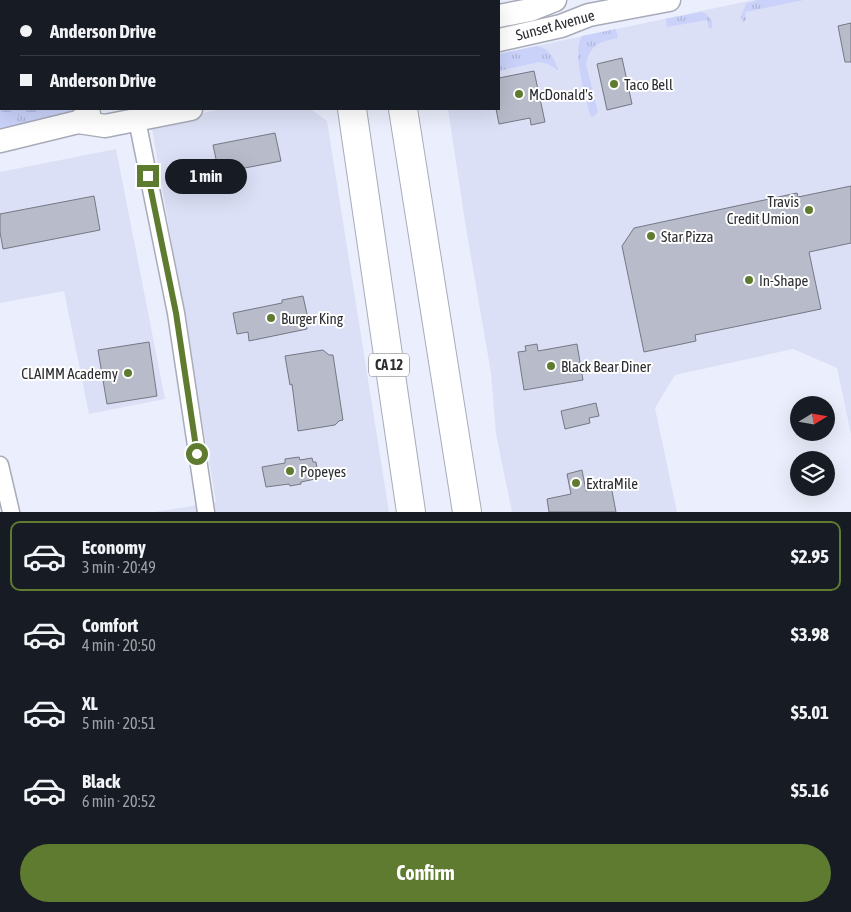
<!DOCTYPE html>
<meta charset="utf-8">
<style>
body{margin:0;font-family:"Asap Condensed",sans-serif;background:#242831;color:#f1f3f6;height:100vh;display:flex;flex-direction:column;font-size:19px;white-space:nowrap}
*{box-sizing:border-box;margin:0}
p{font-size:16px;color:#9ea1a6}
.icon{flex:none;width:28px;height:28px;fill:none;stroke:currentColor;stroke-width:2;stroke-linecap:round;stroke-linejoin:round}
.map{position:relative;height:512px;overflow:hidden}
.side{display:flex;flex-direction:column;background:#171b24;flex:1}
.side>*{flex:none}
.top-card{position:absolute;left:0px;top:0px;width:500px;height:110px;box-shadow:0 5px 20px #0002;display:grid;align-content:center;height:110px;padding:0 20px;background:#171b24}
.needle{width:32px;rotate:79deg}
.tools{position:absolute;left:790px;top:396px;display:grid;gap:10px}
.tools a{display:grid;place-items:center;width:45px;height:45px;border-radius:50%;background:#171b24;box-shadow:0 5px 20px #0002;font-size:25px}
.end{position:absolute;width:22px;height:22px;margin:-11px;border:6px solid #5f7b30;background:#fff;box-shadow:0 0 0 2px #fff}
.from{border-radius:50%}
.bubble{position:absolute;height:35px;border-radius:18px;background:#171b24;box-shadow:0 5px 20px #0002;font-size:16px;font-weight:700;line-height:35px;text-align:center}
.top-card b{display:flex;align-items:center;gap:18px;height:48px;font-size:19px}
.top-card b+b{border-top:1px solid #363941}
.top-card i{width:12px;height:12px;background:#f1f3f6}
ul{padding:9px 0 0;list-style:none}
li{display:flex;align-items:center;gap:15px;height:70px;margin:0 10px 8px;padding:0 10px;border:2px solid transparent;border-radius:10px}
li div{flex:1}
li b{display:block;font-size:19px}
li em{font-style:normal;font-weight:700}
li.on{border-color:#5f7b30}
li>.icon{width:45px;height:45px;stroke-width:1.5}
.cta{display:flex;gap:10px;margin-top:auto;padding:10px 20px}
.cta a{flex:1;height:58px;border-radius:30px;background:#5f7b30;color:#fff;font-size:20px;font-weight:700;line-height:58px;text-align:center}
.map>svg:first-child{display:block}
.built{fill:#dce0f6}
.grass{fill:url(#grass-tufts)}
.wetland{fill:url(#wetland-marsh)}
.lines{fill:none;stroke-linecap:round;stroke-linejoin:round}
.stream{stroke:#98a2e2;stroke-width:4.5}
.building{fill:#b8bbc9;stroke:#757784}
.street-casing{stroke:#a8abb8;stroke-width:19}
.secondary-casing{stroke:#a8abb8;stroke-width:25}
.highway-casing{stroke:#a8abb8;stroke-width:30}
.street{stroke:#fff;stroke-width:16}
.secondary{stroke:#fff;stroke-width:22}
.highway{stroke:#fff;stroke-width:28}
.route{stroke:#5f7b30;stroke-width:6}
.poi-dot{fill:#5f7b30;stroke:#fff;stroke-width:2}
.labels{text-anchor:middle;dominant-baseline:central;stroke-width:4;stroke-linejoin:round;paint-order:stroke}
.shield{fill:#fff;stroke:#6b6c70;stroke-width:1}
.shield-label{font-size:14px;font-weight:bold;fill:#2c2d32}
.street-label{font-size:15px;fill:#2c2d32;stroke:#fff}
.poi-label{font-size:15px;fill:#2c2d32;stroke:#fff;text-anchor:start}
</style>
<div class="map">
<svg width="851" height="512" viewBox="0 0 851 512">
<defs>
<pattern id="grass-tufts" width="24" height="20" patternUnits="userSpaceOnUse" patternTransform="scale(1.25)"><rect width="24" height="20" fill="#cad2fa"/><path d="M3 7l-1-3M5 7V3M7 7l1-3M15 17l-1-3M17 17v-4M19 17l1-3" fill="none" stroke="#aeb5d7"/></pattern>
<pattern id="wetland-marsh" width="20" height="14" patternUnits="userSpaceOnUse" patternTransform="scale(1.25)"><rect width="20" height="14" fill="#cad2fa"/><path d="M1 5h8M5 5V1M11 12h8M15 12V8" fill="none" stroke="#aeb5d7"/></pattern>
</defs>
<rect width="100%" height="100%" fill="#ebeefc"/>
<g class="built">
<path d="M753,0H851V434L837,368L793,349L675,375L655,408L677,512H512L496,434L491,373L466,228L448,109H499V54Z"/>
<path d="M223,109H311L327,121L389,512H155L216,502L151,123Z"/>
<path d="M116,149L165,399L89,414L64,291L0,303V172Z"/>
</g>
<g class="grass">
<path d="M0,0H336V1H1V109H97L0,139Z"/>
<path d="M757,0H804L745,12L746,20L743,22L741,17L746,4Z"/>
<path d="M701,12C708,13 714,21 712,28L709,29L707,20L667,27L666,19Z"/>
<path d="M616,29L618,38C599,42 591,44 586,64L598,112L593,117L590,115C586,96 571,52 582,36Z"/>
<path d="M537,46C549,48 555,59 558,70L548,64L539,62L499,71V54Z"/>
</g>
<path class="wetland" d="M0,0H290V1H1V109H53L0,120Z"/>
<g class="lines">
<path class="stream" d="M246,1V0"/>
</g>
<g class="building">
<path d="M851,23V62H845L838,26Z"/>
<path d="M622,58L632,104L607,110L597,64Z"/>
<path d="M534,71L545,122L531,125L530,118L499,124L496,109H499V78Z"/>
<path d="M275,133L281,161L219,173L213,145Z"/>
<path d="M851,186V243L809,252L821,309L695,335L696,341L644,352L622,246L634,228L797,193L798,197Z"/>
<path d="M94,196L100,230L3,249L0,232V214Z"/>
<path d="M303,296L309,323L306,324L307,329L249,341L248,332L237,334L233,313L282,303V300Z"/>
<path d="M149,342L157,396L107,404L98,350Z"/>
<path d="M537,344L538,351L577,344L583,380L524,390L518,352L526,351L525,346Z"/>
<path d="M323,350L329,355H333L343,420L339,421L335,425L298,431L292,384L290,385L285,356Z"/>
<path d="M596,403L599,416L589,418L590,423L565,429L561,411Z"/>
<path d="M299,457L300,460L312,458L313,462H316L318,475H315V479L301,482V484L290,486L289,484L266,487L262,467L285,463V459Z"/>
<path d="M582,470L586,491L611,486L616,512H549L547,499L571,494L567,474Z"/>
</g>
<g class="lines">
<g class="street-casing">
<g id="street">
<path d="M137,120L176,313L206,512"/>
<path d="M0,465L11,512"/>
</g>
</g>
<g class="secondary-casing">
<g id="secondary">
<path d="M499,16L530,10L555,0"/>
<path d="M499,40L561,26L589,15L669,0"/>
<path d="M78,122L105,126L191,109"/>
<path d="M0,141L78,122L89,114"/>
</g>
</g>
<g class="highway-casing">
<g id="highway">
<path d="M336,0V1"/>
<path d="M386,0V1"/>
<path d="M352,109L411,512"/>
<path d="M403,109L467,512"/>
</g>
</g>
<use href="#street" class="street"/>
<use href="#secondary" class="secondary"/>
<use href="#highway" class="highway"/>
</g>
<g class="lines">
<path class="route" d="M148,176L176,313L197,454"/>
</g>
<g class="poi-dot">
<circle cx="614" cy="84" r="5"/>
<circle cx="519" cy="94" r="5"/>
<circle cx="809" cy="210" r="5"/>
<circle cx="651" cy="236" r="5"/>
<circle cx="749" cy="280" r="5"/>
<circle cx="271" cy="318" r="5"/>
<circle cx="551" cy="366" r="5"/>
<circle cx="128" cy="373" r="5"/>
<circle cx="290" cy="471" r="5"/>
<circle cx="576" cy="483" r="5"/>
</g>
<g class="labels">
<rect class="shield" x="369" y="353.5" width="40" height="23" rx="4"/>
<g class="shield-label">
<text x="389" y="365">CA 12</text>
</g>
<g class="street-label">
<text transform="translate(555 25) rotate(-15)">Sunset Avenue</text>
</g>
<g class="poi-label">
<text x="624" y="84">Taco Bell</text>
<text x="529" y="94">McDonald's</text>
<text x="799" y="201" text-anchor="end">Travis<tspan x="799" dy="17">Credit Umion</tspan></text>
<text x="661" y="236">Star Pizza</text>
<text x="759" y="280">In-Shape</text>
<text x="281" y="318">Burger King</text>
<text x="561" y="366">Black Bear Diner</text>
<text x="118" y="373" text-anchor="end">CLAIMM Academy</text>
<text x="300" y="471">Popeyes</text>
<text x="586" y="483">ExtraMile</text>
</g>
</g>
</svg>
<div class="tools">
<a><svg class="needle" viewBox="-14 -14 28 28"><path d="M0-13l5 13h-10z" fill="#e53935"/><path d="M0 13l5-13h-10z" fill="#9ea1a6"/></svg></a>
<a><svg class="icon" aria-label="layers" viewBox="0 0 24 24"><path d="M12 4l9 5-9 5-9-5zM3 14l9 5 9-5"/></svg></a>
</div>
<i class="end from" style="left:197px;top:454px"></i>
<i class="end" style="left:148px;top:176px"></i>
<div class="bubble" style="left:165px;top:159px;width:82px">1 min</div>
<div class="top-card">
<b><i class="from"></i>Anderson Drive</b>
<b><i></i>Anderson Drive</b>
</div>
</div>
<section class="side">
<ul>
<li class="on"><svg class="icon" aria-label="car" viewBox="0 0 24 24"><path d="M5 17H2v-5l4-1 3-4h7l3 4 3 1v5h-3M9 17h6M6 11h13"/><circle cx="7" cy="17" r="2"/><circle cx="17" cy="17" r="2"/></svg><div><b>Economy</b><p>3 min · 20:49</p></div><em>$2.95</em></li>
<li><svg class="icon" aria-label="car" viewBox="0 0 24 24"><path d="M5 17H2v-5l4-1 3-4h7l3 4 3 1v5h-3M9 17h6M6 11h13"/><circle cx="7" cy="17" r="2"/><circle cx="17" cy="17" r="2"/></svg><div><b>Comfort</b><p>4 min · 20:50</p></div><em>$3.98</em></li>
<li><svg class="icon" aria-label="car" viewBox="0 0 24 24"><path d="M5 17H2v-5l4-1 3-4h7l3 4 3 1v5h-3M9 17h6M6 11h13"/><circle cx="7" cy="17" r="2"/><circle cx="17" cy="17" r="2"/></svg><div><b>XL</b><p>5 min · 20:51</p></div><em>$5.01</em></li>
<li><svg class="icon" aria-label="car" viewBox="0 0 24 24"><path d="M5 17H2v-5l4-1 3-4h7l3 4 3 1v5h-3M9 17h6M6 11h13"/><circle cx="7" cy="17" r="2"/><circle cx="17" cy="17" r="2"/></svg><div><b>Black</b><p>6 min · 20:52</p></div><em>$5.16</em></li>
</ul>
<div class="cta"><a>Confirm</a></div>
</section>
